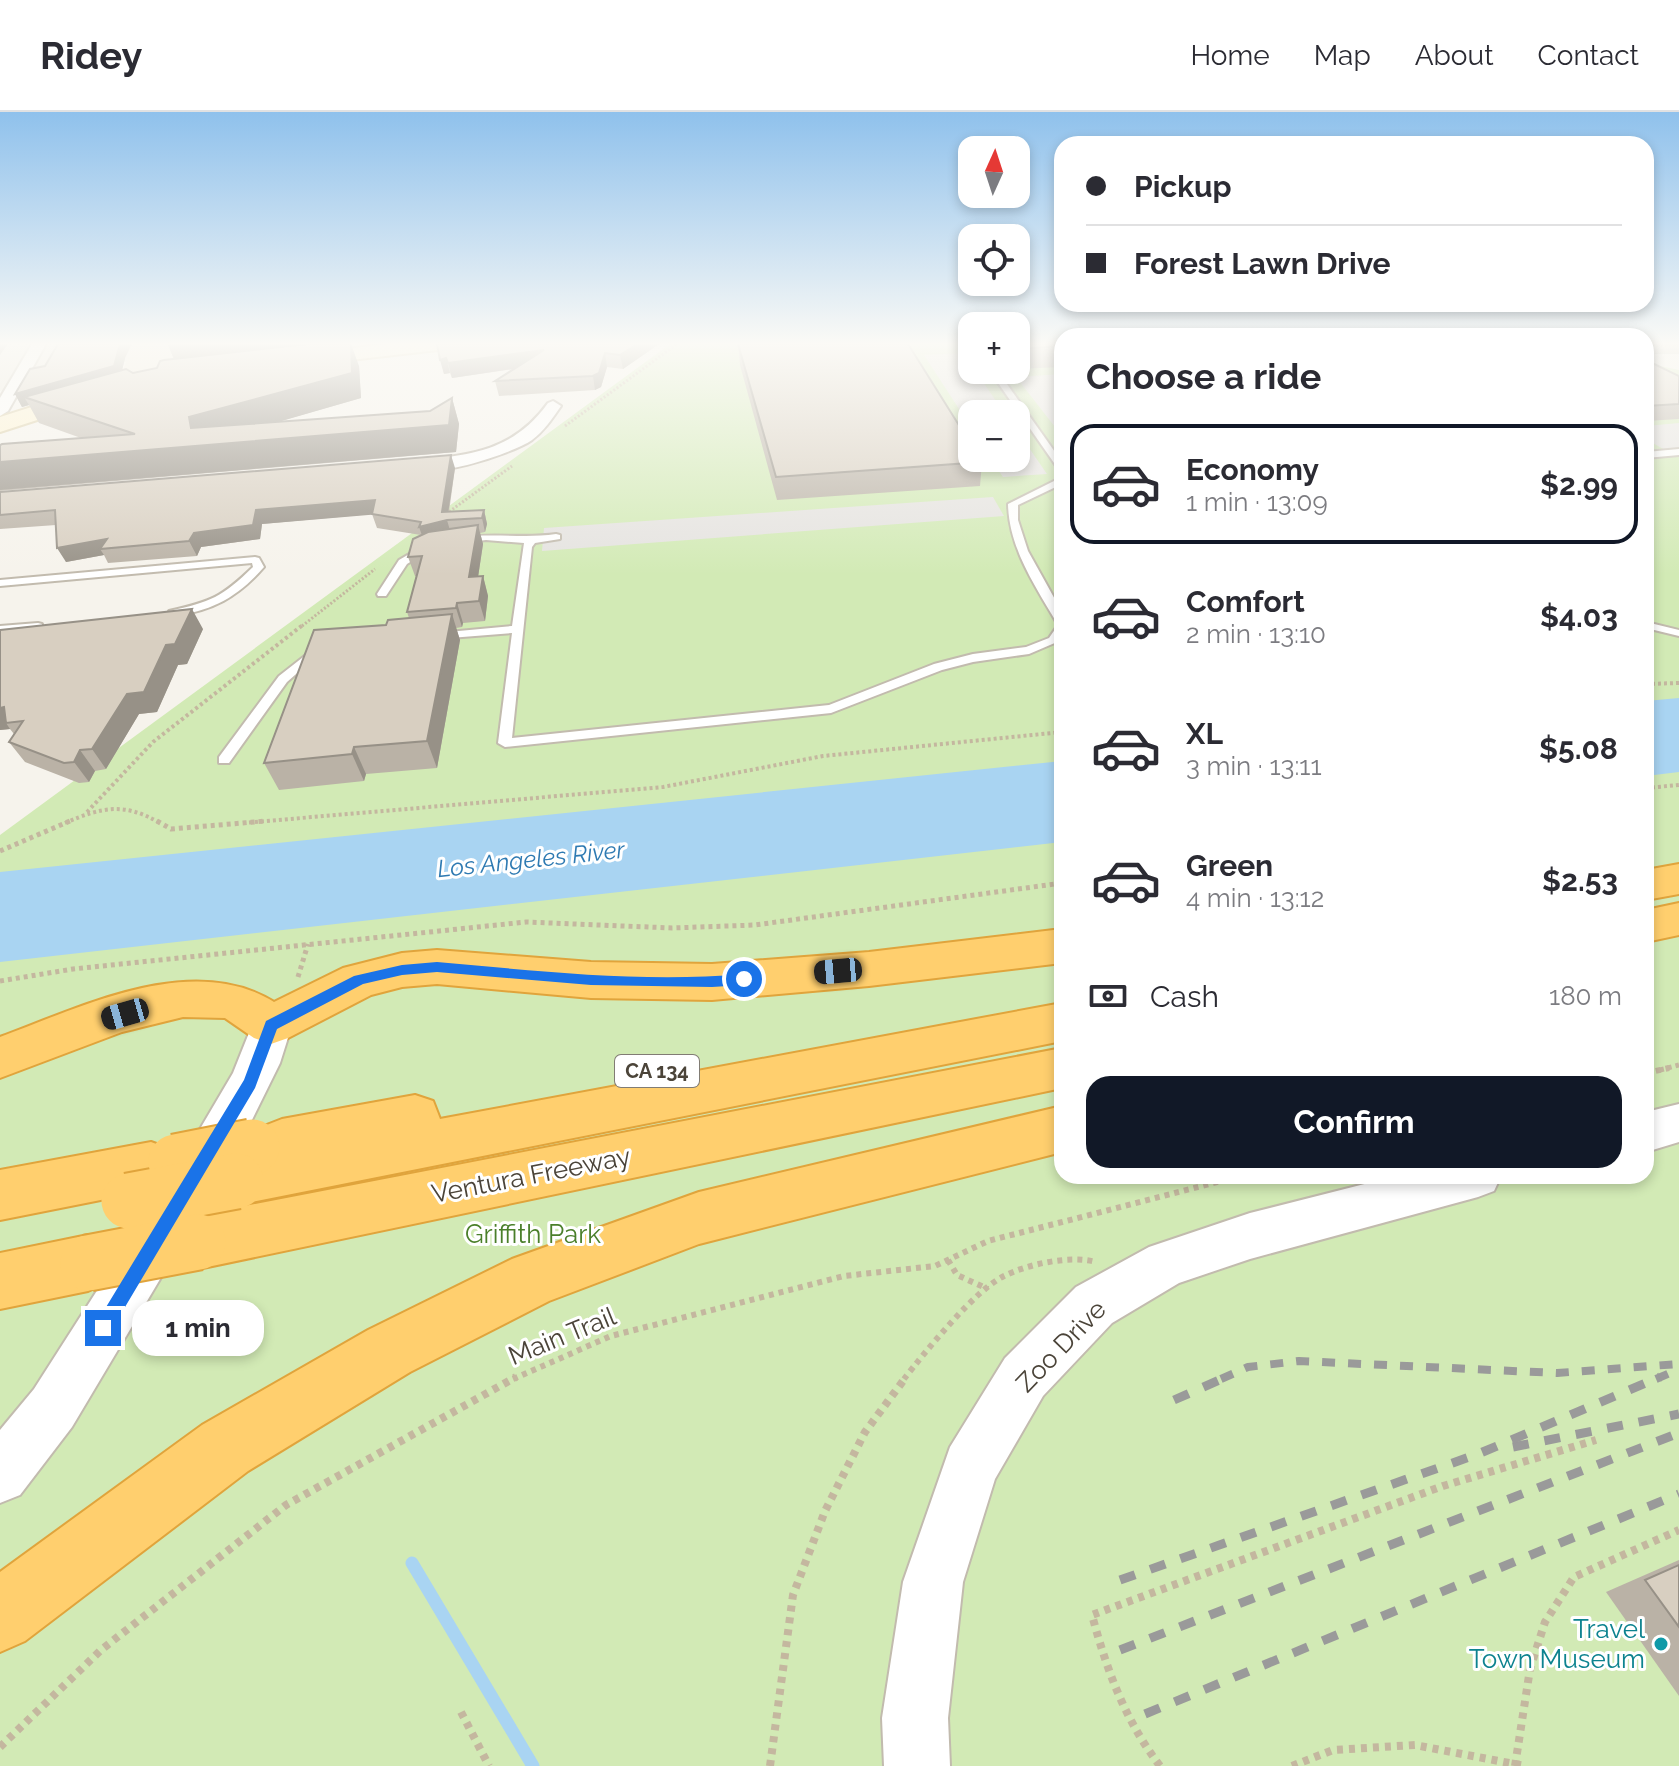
<!DOCTYPE html>
<meta charset="utf-8">
<style>
body{margin:0;font-family:Raleway,sans-serif;background:#f7f7f7;color:#2b2b33;height:100vh;display:flex;flex-direction:column;font-size:30px;white-space:nowrap}
*{box-sizing:border-box;margin:0}
p{font-size:26px;color:#7c7c81}
.icon{flex:none;width:44px;height:44px;fill:none;stroke:currentColor;stroke-width:2;stroke-linecap:round;stroke-linejoin:round}
.map{position:relative;flex:1;overflow:hidden}
.drawer{position:absolute;left:1054px;top:216px;width:600px;height:856px;display:flex;flex-direction:column;background:#fff;border-radius:24px;box-shadow:0 4px 12px #0003}
.drawer>*{flex:none}
.top-card{position:absolute;left:1054px;top:24px;width:600px;height:176px;border-radius:24px;box-shadow:0 4px 12px #0003;display:grid;align-content:center;height:176px;padding:0 32px;background:#fff}
.needle{width:52px;rotate:3deg}
.buttons{position:absolute;left:958px;top:24px;display:grid;gap:16px}
.buttons a{display:grid;place-items:center;width:72px;height:72px;border-radius:16px;background:#fff;box-shadow:0 4px 12px #0003;font-size:40px}
.end{position:absolute;width:36px;height:36px;margin:-18px;border:10px solid #1a73e8;background:#fff;box-shadow:0 0 0 4px #fff}
.from{border-radius:50%}
.bubble{position:absolute;height:56px;border-radius:24px;background:#fff;box-shadow:0 4px 12px #0003;font-size:26px;font-weight:700;line-height:56px;text-align:center}
.car{position:absolute;width:24px;height:48px;margin:-24px -12px;border-radius:10px;box-shadow:0 0 6px 2px #0007;background:linear-gradient(#222 24%,#8ab4d8 0 40%,#222 0 76%,#8ab4d8 0 86%,#222 0)}
.top-card b{display:flex;align-items:center;gap:28px;height:76px;font-size:30px}
.top-card b+b{border-top:2px solid #e1e1e2}
.top-card i{width:20px;height:20px;background:#2b2b33}
ul{padding:0;list-style:none}
li{display:flex;align-items:center;gap:24px;height:120px;margin:0 16px 12px;padding:0 16px;border:4px solid transparent;border-radius:24px}
li div{flex:1}
li b{display:block;font-size:30px}
li em{font-style:normal;font-weight:700}
li.active{border-color:#111827}
li>.icon{width:72px;height:72px;stroke-width:1.5}
h2{padding:0 32px;font-size:36px;line-height:96px}
.pay{display:flex;align-items:center;gap:20px;height:88px;padding:0 32px;font-size:30px}
.pay p{margin-inline-start:auto}
.action{display:flex;gap:16px;margin-top:auto;padding:16px 32px}
.action a{flex:1;height:92px;border-radius:24px;background:#111827;color:#fff;font-size:32px;font-weight:700;line-height:92px;text-align:center}
header{display:flex;align-items:center;gap:48px;box-sizing:border-box;height:112px;padding:0 40px;background:#fff;border-bottom:2px solid #e1e1e2}
header strong{font-size:38px}
nav{display:flex;gap:44px;margin-inline-start:auto;font-size:28px}
.map>svg:first-child{display:block}
.residential{fill:#eae5da}
.education{fill:#efe8d6}
.green{fill:#d2eab5;fill-rule:evenodd}
.parking{fill:#e5e3e0}
.water{fill:#a9d4f2}
.lines{fill:none;stroke-linecap:round;stroke-linejoin:round}
.stream{stroke:#a9d4f2;stroke-width:13}
.service-casing{stroke:#c2bbae;stroke-width:4}
.minor-casing{stroke:#c2bbae;stroke-width:4}
.tertiary-casing{stroke:#c2bbae;stroke-width:4}
.secondary-casing{stroke:#d6c79b;stroke-width:4}
.motorway-casing{stroke:#e0a43c;stroke-width:4}
.path-far4{stroke:#c4b79f;stroke-width:3;stroke-dasharray:2 2;stroke-linecap:butt}
.path-far3{stroke:#c4b79f;stroke-width:4;stroke-dasharray:3 3;stroke-linecap:butt}
.path-far2{stroke:#c4b79f;stroke-width:5;stroke-dasharray:4 4;stroke-linecap:butt}
.path-far1{stroke:#c4b79f;stroke-width:6;stroke-dasharray:5 5;stroke-linecap:butt}
.path{stroke:#c4b79f;stroke-width:8;stroke-dasharray:6 6;stroke-linecap:butt}
.service{fill:#fff;fill-rule:evenodd}
.minor{fill:#fff;fill-rule:evenodd}
.tertiary{fill:#fff;fill-rule:evenodd}
.secondary{fill:#fff3cd;fill-rule:evenodd}
.motorway{fill:#ffcf6e;fill-rule:evenodd}
.rail-far1{stroke:#9a9a9a;stroke-width:8;stroke-dasharray:13 13;stroke-linecap:butt}
.rail{stroke:#9a9a9a;stroke-width:9;stroke-dasharray:16 16;stroke-linecap:butt}
.motorway-bridge-casing{stroke:#e0a43c;stroke-width:59;stroke-linecap:butt}
.motorway-bridge{stroke:#ffcf6e;stroke-width:55}
.wall{fill:#bab2a6}
.shaded-wall{fill:#979187}
.building{fill:#d8cfc1;stroke:#979187;stroke-width:2}
.route{fill:#1a73e8}
.culture-dot{fill:#0f9aa8;stroke:#fff;stroke-width:3}
.labels{text-anchor:middle;dominant-baseline:central;stroke-width:6;stroke-linejoin:round;paint-order:stroke}
.shield{fill:#fff;stroke:#817c74;stroke-width:2}
.shield-label{font-size:20px;font-weight:bold;fill:#4b4439}
.water-label{font-size:24px;font-style:italic;fill:#2e7ab2;stroke:#fff}
.near-street-label{font-size:26px;fill:#4b4439;stroke:#fff}
.near-park-label{font-size:26px;fill:#4a7f2a;stroke:#fff}
.near-culture-label{font-size:26px;fill:#0d838f;stroke:#fff;text-anchor:end}
</style>
<header>
<strong>Ridey</strong>
<nav><a>Home</a><a>Map</a><a>About</a><a>Contact</a></nav>
</header>
<div class="map">
<svg width="1679" height="1654" viewBox="0 0 1679 1654">
<rect width="100%" height="100%" fill="#f6f3ec"/>
<path class="residential" d="M0,232H134L127,250L99,253L0,279Z"/>
<path class="education" d="M134,232H359L253,243L120,265Z"/>
<path class="green" d="M670,232H972V258H1016V232H1062V1064H1646V251L1679,258V1654H0V723ZM972,302H1016V346H972Z"/>
<g class="parking">
<path d="M963,241L1005,302H972V317L924,243Z"/>
<path d="M1062,262V324L1016,265Z"/>
<path d="M1679,311V340L1670,341L1646,327V314Z"/>
<path d="M1016,317L1047,362L1003,365L990,346H1016Z"/>
<path d="M993,385L1004,404L542,439L544,416Z"/>
</g>
<g class="water">
<path d="M1679,586V660L1646,664V589Z"/>
<path d="M1062,649V730L0,850V760Z"/>
</g>
<g class="lines">
<path class="stream" d="M412,1451L533,1654"/>
<g class="service-casing">
<g id="service">
<path d="M989,258H997L1062,350V359L1059,358Z"/>
<path d="M1679,337V343L1646,346V340Z"/>
<path d="M1062,365V372L1018,393V408L1028,439L1062,500V523L1057,530L1029,542L973,550L942,558L831,601L505,635L498,631L512,521L437,527L431,524L437,521L512,514L524,431L486,428L461,431L457,430V426C491,420 523,427 556,422L560,423V427L535,431L532,435L512,626L829,593L934,552L973,542L1026,535L1049,526L1058,513C1036,475 1009,437 1008,392Z"/>
<path d="M423,434L432,436L407,452L386,484H378L377,482L399,448Z"/>
<path d="M255,445L259,446L264,455C238,485 212,499 173,504L169,503V499C211,490 222,485 253,455L252,451L0,474V468Z"/>
<path d="M1646,510L1679,518V524L1646,516Z"/>
<path d="M38,511L42,512V516L0,520V514Z"/>
<path d="M316,535L320,537V541L287,570L229,651H219V645L279,564Z"/>
</g>
</g>
<g class="minor-casing">
<g id="minor">
<path d="M32,232H46L8,299L0,304V286Z"/>
<path d="M553,289L561,294C552,307 544,319 532,328C512,342 423,371 405,354L413,349C469,343 513,340 548,291Z"/>
</g>
</g>
<g class="tertiary-casing">
<g id="tertiary">
<path d="M271,897L285,901L292,913L280,951L247,1018L216,1071L200,1077L184,1071L177,1056L233,961L257,901Z"/>
<path d="M1679,992V1030L1646,1040V1000Z"/>
<path d="M1396,1064H1501L1494,1079L1478,1085L1250,1147L1179,1171L1112,1211L1043,1284L995,1367L963,1470L948,1606L950,1654H884L882,1606L903,1470L950,1335L1005,1246L1076,1175L1149,1135L1250,1101Z"/>
<path d="M158,1103L175,1110L182,1126L175,1142L72,1315L20,1383L0,1391V1318L34,1277L141,1110Z"/>
</g>
</g>
<g class="secondary-casing">
<g id="secondary">
<path d="M389,232H448L438,238L298,254L288,248L298,242Z"/>
<path d="M88,277L96,279L99,284L96,289L0,320V305Z"/>
</g>
</g>
<g class="motorway-casing">
<g id="motorway">
<path d="M1679,752V782L1646,788V758Z"/>
<path d="M1679,791V823L1646,830V798Z"/>
<path d="M1062,817V851L869,874L712,888L591,886L437,872L402,875L371,883L288,926L271,932L254,926L225,906L183,905L122,920L0,966V925C81,895 193,839 274,890L343,856L402,841L437,838L591,850L712,852L869,840Z"/>
<path d="M1062,891V929L236,1093L217,1086L209,1069L217,1052L261,1040L256,1030L264,1014L282,1007L415,983L433,989L440,1007Z"/>
<path d="M1062,936V976L198,1157L178,1149L170,1130L178,1111L198,1103Z"/>
<path d="M1062,994V1040L699,1132L549,1189L410,1260L248,1359L25,1529L0,1540V1460L202,1313L368,1218L512,1147L699,1080Z"/>
<path d="M151,1030L170,1037L178,1054L170,1071L151,1078L0,1108V1058Z"/>
<path d="M88,1123L108,1132L117,1151L108,1170L88,1179L0,1197V1141Z"/>
</g>
</g>
<g class="path-far4">
<path d="M565,314L677,232"/>
<path d="M446,402L512,354"/>
<path d="M302,514L375,457"/>
</g>
<g class="path-far3">
<path d="M1646,572L1679,571"/>
<path d="M1646,676L1679,673"/>
<path d="M87,700L153,630L304,512"/>
<path d="M65,711C102,695 124,690 160,711"/>
<path d="M243,711L663,675L823,644L1062,620"/>
</g>
<g class="path-far2">
<path d="M157,709L171,717L266,709"/>
<path d="M0,739L70,709"/>
<path d="M298,865L308,832"/>
<path d="M0,869L73,857L526,810L672,816L755,813L1062,771"/>
<path d="M1660,958L1679,953"/>
</g>
<g class="path-far1">
<path d="M1646,961L1669,956"/>
<path d="M948,1148L957,1163L988,1177"/>
<path d="M513,1267L611,1224L844,1164L935,1154L988,1129L1241,1064"/>
<path d="M904,1267C925,1240 975,1178 1004,1164C1028,1152 1070,1143 1096,1150"/>
</g>
<g class="path">
<path d="M461,1600L489,1654"/>
<path d="M0,1635L101,1538L286,1393L516,1265"/>
<path d="M770,1654L793,1483L825,1399L865,1320L906,1265"/>
<path d="M1160,1654C1125,1608 1107,1559 1092,1503L1443,1374L1596,1328"/>
<path d="M1292,1654L1333,1638L1415,1633L1525,1654"/>
<path d="M1515,1654L1530,1557L1545,1510L1574,1465L1679,1418"/>
</g>
<use href="#service" class="service"/>
<use href="#minor" class="minor"/>
<use href="#tertiary" class="tertiary"/>
<use href="#secondary" class="secondary"/>
<use href="#motorway" class="motorway"/>
<g class="rail-far1">
<path d="M1221,1267L1248,1255L1299,1249L1557,1261L1678,1252"/>
<path d="M1656,1267L1679,1257"/>
</g>
<g class="rail">
<path d="M1174,1288L1226,1265"/>
<path d="M1513,1335L1679,1302"/>
<path d="M1120,1468L1478,1342L1660,1265"/>
<path d="M1120,1538L1679,1321"/>
<path d="M1145,1602L1679,1382"/>
</g>
<g class="motorway-bridge-casing">
<g id="motorway-bridge">
<path d="M176,1050L252,1035"/>
<path d="M129,1089L236,1069"/>
<path d="M88,1151L198,1130"/>
</g>
</g>
<use href="#motorway-bridge" class="motorway-bridge"/>
</g>
<g class="wall">
<path d="M437,232H659L623,257L607,255L601,275L595,278L499,284L495,269L514,257L452,266L450,261L444,262Z"/>
<path d="M738,232L982,350L980,374L777,388L740,253Z"/>
<path d="M1016,232H1062V255L1016,257Z"/>
<rect x="1646" y="232" width="33" height="10"/>
<path d="M168,233L359,254L361,286L277,310L430,299L452,286L459,312L456,340L0,379V333L81,326L39,311L29,293L22,295L15,282L125,246L122,258L133,261L157,256L174,247Z"/>
<path d="M1646,248L1679,264V307L1646,309Z"/>
<path d="M455,356L449,400L484,398L487,412L485,420L480,421L483,432L478,465L483,464L488,484L485,509L463,511L462,515L456,516L460,528L437,656L366,662L364,669L279,678L264,651L386,513L409,506L407,500L416,464H415L408,445L421,423L377,416L372,402L262,412L260,427L201,435L197,444L108,451L104,443L66,450L56,413L0,417V380Z"/>
<path d="M203,517L187,552L178,553L157,600L139,602L106,657L95,659L89,670L79,671L25,650L9,630L14,622L10,617L0,618V518Z"/>
<path d="M1679,1448V1584L1606,1480Z"/>
</g>
<g class="shaded-wall">
<path d="M0,232H8L0,243Z"/>
<path d="M120,232H132L125,246L120,267L24,285L29,293L22,295L15,282Z"/>
<path d="M177,232H348L177,254L168,233Z"/>
<path d="M351,232L359,254L361,286L202,332L449,313L452,286L459,312L456,340L0,378V350L191,316L189,305Z"/>
<path d="M637,232H659L623,257L620,243Z"/>
<path d="M544,238L546,252L452,266L448,251Z"/>
<path d="M605,241L607,255L601,275L595,278L593,264Z"/>
<path d="M446,246L450,261L444,262L440,248Z"/>
<path d="M451,343L455,356L447,408L451,422L424,429L419,415L442,400Z"/>
<path d="M375,388L380,402L262,412L260,427L201,435L197,444L189,429L194,421L256,398Z"/>
<path d="M484,398L487,412L485,420L482,406Z"/>
<path d="M478,413L483,432L475,485L469,465Z"/>
<path d="M107,427L100,437L104,443L66,450L57,436Z"/>
<path d="M483,464L488,484L485,509L479,489Z"/>
<path d="M457,491L463,511L462,515L456,496Z"/>
<path d="M192,497L203,517L187,552L178,553L157,600L139,602L106,657L92,637L127,582Z"/>
<path d="M452,502L460,528L437,656L427,629Z"/>
<path d="M4,595L6,611L10,617L0,618V596Z"/>
<path d="M354,635L366,662L364,669L352,642Z"/>
<path d="M80,638L95,659L89,670L74,650Z"/>
</g>
<g class="building">
<path d="M58,232H120L114,254L15,282L30,257L45,254Z"/>
<path d="M308,232H351L352,261L189,305L191,316L430,299L452,286L449,313L0,350V333L2,332L135,322L24,285L126,257L133,261L157,256L160,249L164,248Z"/>
<path d="M437,232H637L620,243L605,241L599,261L593,264L495,269L544,238L448,251L446,246L440,248Z"/>
<path d="M738,232H908L972,334V346H980L982,350L776,365Z"/>
<path d="M1016,232H1062V234L1016,237Z"/>
<path d="M1646,248L1679,264V292L1646,294Z"/>
<path d="M451,343L442,400L484,398L482,406L447,408L419,415L421,410L372,402L375,388L256,398L253,413L194,421L189,429L100,437L107,427L57,436L55,398L0,403V380Z"/>
<path d="M478,413L469,465L483,464L479,489L457,491L456,496L407,500L422,444L408,445L413,427L428,420Z"/>
<path d="M192,497L175,532L166,533L144,580L127,582L92,637L80,638L74,650L64,651L9,630L23,609L6,611L4,595L0,596V518Z"/>
<path d="M452,502L427,629L354,635L352,642L264,651L314,518L386,513L388,508Z"/>
<path d="M1679,1453V1515L1645,1468Z"/>
</g>
<linearGradient id="sky" x2="0" y2="1"><stop stop-color="#8fc1ec"/><stop offset="0.5" stop-color="#fbfaf6"/><stop offset="1" stop-color="#fbfaf6" stop-opacity="0"/></linearGradient>
<rect width="1679" height="463" fill="url(#sky)"/>
<path class="route" d="M437,850C539,859 642,871 744,862L751,867L744,873L712,875L591,873L437,860L402,863L363,872L277,917L255,976L109,1222L103,1225L97,1222L94,1216L97,1210L244,968L266,909L354,864L402,853Z"/>
<circle class="culture-dot" cx="1661" cy="1532" r="8"/>
<g class="labels">
<rect class="shield" x="615" y="943" width="84" height="32" rx="6"/>
<g class="shield-label">
<text x="657" y="959">CA 134</text>
</g>
<g class="water-label">
<text transform="translate(531 747) rotate(-6)">Los Angeles River</text>
</g>
<g class="near-street-label">
<text transform="translate(531 1063) rotate(-11)">Ventura Freeway</text>
<text transform="translate(562 1224) rotate(-22)">Main Trail</text>
<text transform="translate(1061 1234) rotate(-46)">Zoo Drive</text>
</g>
<g class="near-park-label">
<text x="533" y="1122">Griffith Park</text>
</g>
<g class="near-culture-label">
<text x="1645" y="1517">Travel<tspan x="1645" dy="30">Town Museum</tspan></text>
</g>
</g>
</svg>
<div class="buttons">
<a><svg class="needle" viewBox="-14 -14 28 28"><path d="M0-13l5 13h-10z" fill="#e53935"/><path d="M0 13l5-13h-10z" fill="#7c7c81"/></svg></a>
<a><svg class="icon" aria-label="locate" viewBox="0 0 24 24"><circle cx="12" cy="12" r="6"/><path d="M12 2v4M12 18v4M2 12h4M18 12h4"/></svg></a>
<a>+</a>
<a>−</a>
</div>
<i class="end from" style="left:744px;top:867px"></i>
<i class="end" style="left:103px;top:1216px"></i>
<div class="bubble" style="left:132px;top:1188px;width:132px">1 min</div>
<i class="car" style="left:838px;top:859px;rotate:265deg"></i>
<i class="car" style="left:125px;top:902px;rotate:254deg"></i>
<div class="top-card">
<b><i class="from"></i>Pickup</b>
<b><i></i>Forest Lawn Drive</b>
</div>
<section class="drawer">
<h2>Choose a ride</h2>
<ul>
<li class="active"><svg class="icon" aria-label="car" viewBox="0 0 24 24"><path d="M5 17H2v-5l4-1 3-4h7l3 4 3 1v5h-3M9 17h6M6 11h13"/><circle cx="7" cy="17" r="2"/><circle cx="17" cy="17" r="2"/></svg><div><b>Economy</b><p>1 min · 13:09</p></div><em>$2.99</em></li>
<li><svg class="icon" aria-label="car" viewBox="0 0 24 24"><path d="M5 17H2v-5l4-1 3-4h7l3 4 3 1v5h-3M9 17h6M6 11h13"/><circle cx="7" cy="17" r="2"/><circle cx="17" cy="17" r="2"/></svg><div><b>Comfort</b><p>2 min · 13:10</p></div><em>$4.03</em></li>
<li><svg class="icon" aria-label="car" viewBox="0 0 24 24"><path d="M5 17H2v-5l4-1 3-4h7l3 4 3 1v5h-3M9 17h6M6 11h13"/><circle cx="7" cy="17" r="2"/><circle cx="17" cy="17" r="2"/></svg><div><b>XL</b><p>3 min · 13:11</p></div><em>$5.08</em></li>
<li><svg class="icon" aria-label="car" viewBox="0 0 24 24"><path d="M5 17H2v-5l4-1 3-4h7l3 4 3 1v5h-3M9 17h6M6 11h13"/><circle cx="7" cy="17" r="2"/><circle cx="17" cy="17" r="2"/></svg><div><b>Green</b><p>4 min · 13:12</p></div><em>$2.53</em></li>
</ul>
<div class="pay"><svg class="icon" aria-label="cash" viewBox="0 0 24 24"><path d="M3 7h18v10H3z"/><circle cx="12" cy="12" r="2"/></svg>Cash<p>180 m</p></div>
<div class="action"><a>Confirm</a></div>
</section>
</div>
